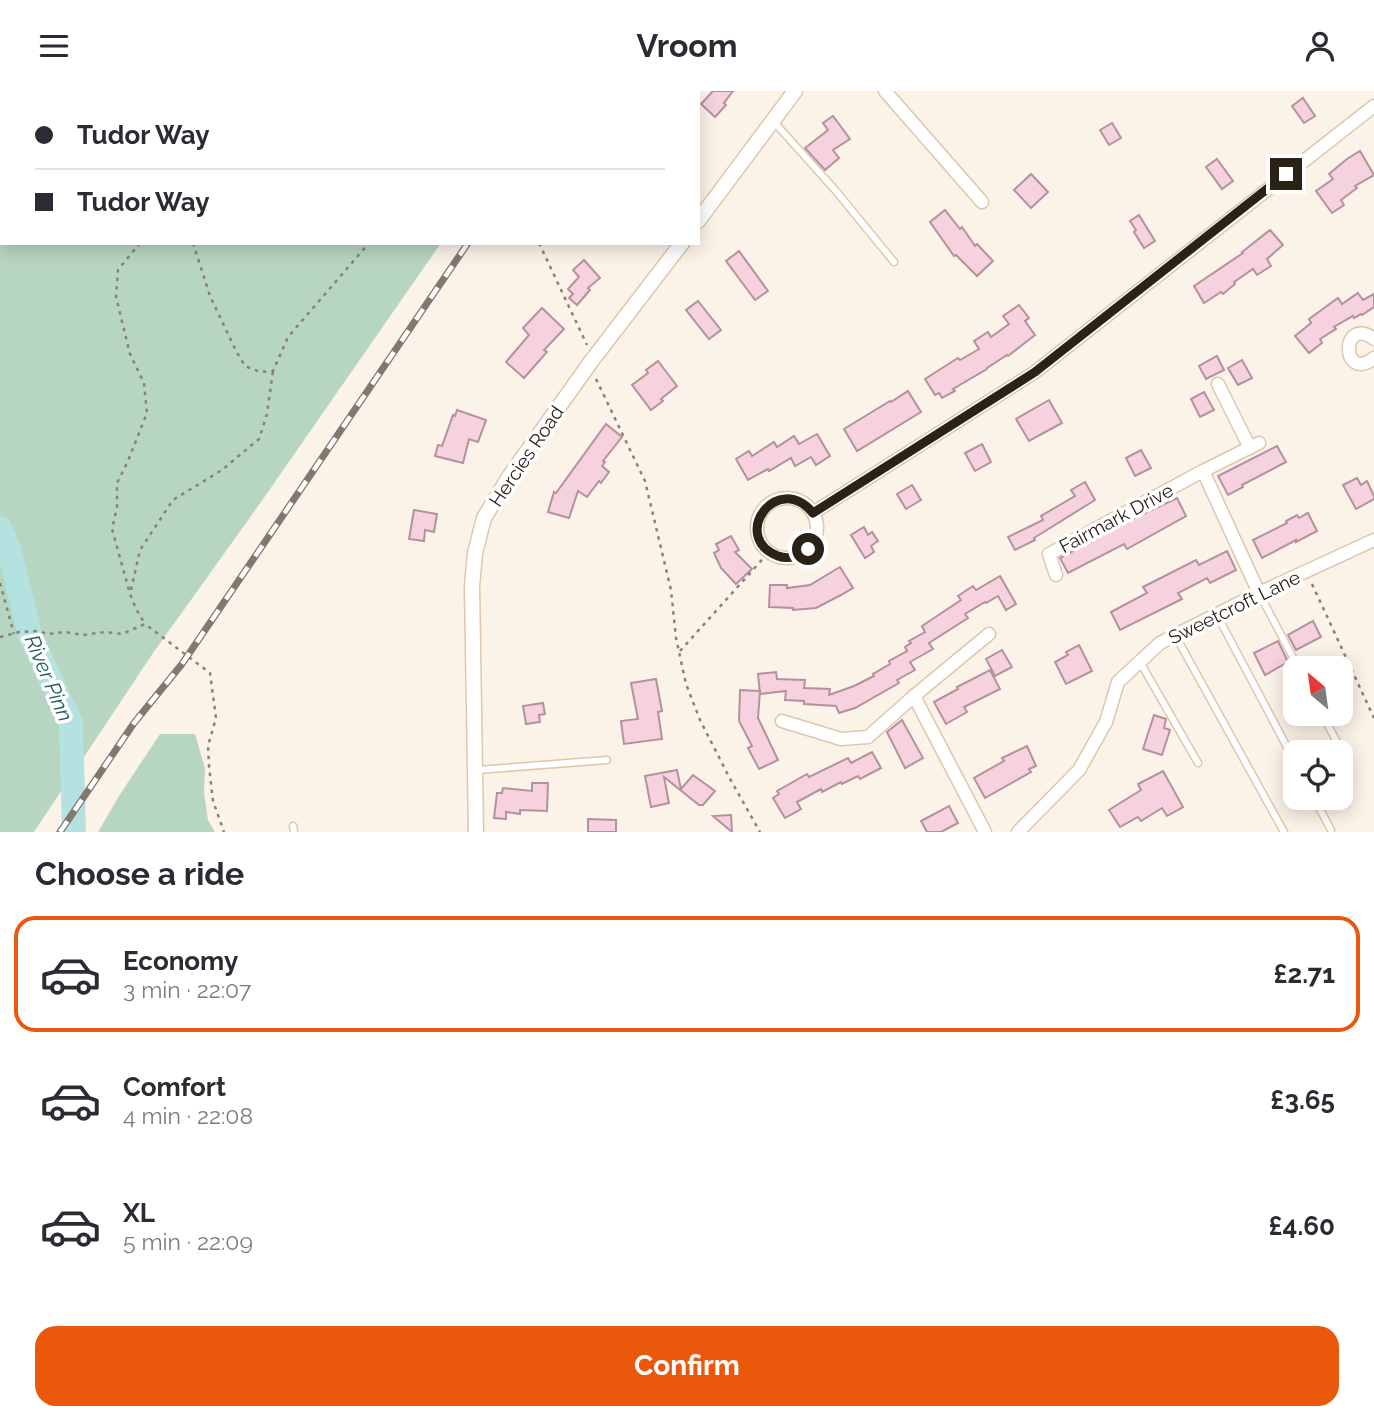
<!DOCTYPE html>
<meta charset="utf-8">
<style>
body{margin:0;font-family:Raleway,sans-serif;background:#f7f7f7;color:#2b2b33;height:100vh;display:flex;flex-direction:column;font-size:26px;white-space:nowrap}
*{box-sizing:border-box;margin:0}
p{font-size:23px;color:#7c7c81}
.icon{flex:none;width:38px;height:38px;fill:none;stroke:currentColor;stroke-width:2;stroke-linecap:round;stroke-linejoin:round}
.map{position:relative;height:741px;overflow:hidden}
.details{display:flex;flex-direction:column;background:#fff;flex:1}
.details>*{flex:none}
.top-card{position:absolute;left:0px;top:0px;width:700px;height:154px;box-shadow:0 4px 18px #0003;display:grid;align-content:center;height:154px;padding:0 35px;background:#fff}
.needle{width:46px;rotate:331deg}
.fabs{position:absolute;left:1283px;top:565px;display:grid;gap:14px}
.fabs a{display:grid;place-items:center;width:70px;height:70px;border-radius:14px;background:#fff;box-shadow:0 4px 18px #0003;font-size:35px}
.end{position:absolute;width:32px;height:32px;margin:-16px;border:9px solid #2a2117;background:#fff;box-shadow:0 0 0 4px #fff}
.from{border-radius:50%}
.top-card b{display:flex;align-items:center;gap:24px;height:66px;font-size:26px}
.top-card b+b{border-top:2px solid #e1e1e2}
.top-card i{width:18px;height:18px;background:#2b2b33}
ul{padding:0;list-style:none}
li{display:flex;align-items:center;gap:21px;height:116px;margin:0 14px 10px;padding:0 21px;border:4px solid transparent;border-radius:21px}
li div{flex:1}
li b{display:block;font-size:26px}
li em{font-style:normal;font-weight:700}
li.current{border-color:#ea580c}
li>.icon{width:63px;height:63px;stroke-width:1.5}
h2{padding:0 35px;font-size:32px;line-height:84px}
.action{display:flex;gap:14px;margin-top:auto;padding:14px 35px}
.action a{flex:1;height:80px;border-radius:21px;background:#ea580c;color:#fff;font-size:28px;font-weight:700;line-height:80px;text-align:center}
header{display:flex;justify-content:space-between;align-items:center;height:91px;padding:0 35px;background:#fff;font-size:32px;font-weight:700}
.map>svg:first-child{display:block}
.green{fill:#b7d6c1}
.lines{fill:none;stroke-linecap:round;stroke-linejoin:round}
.river{stroke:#b4e2e1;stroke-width:24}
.building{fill:#f6d1de;stroke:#b4919e;stroke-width:2}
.service-casing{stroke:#dec7ac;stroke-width:9}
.minor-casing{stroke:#dec7ac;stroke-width:15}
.tertiary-casing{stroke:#dec7ac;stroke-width:17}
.path{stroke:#8a8177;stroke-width:2.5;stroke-dasharray:3.5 5;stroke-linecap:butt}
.service{stroke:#fff;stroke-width:6}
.minor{stroke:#fff;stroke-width:12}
.tertiary{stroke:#fff;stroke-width:14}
.rail-casing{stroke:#81786e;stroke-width:7}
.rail{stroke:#fff;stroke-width:4.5;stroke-dasharray:13;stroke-linecap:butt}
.route{stroke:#2a2117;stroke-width:9}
.labels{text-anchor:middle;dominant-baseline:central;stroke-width:7;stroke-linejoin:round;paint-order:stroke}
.street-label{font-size:19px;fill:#2a2117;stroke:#fff}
.water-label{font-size:21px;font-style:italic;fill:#215e5f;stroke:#fff}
</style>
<header><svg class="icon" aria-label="menu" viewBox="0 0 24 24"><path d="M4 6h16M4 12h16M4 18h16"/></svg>Vroom<svg class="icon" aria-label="person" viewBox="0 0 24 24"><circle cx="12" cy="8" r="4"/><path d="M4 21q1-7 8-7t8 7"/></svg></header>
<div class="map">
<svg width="1374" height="741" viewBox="0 0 1374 741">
<rect width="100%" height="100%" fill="#fcf3e8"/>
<g class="green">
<path d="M0,0H547L545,2H2V152H441L261,411L153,562L34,741H0Z"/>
<path d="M160,643H195L205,677L204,702L208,729L215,741H98L119,705Z"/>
</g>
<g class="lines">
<path class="river" d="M0,437L9,458L30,544L71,632L74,741"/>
</g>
<g class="building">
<path d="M713,0H733L724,12L726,14L715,26L701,13Z"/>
<path d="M1303,7L1315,25L1304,32L1292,15Z"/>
<path d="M833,25L850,48L833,59L839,67L825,79L805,57L828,39L823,32Z"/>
<path d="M1112,32L1121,47L1109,54L1100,39Z"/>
<path d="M1360,60L1374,84L1355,95L1357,97L1341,109L1344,114L1332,122L1316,100L1333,88L1329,83L1347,68Z"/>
<path d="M1217,68L1233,90L1222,98L1206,76Z"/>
<path d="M1031,83L1048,101L1031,117L1014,99Z"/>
<path d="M945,119L960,138L962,136L975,155L977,153L993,170L977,185L956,164L954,165L930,131Z"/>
<path d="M1139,124L1155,150L1144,157L1134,141L1136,139L1130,130Z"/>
<path d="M1270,139L1283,154L1267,168L1271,175L1257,184L1253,178L1234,191L1235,193L1223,203L1221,201L1204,212L1194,195L1243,162L1242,161Z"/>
<path d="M739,160L768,200L755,209L726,170Z"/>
<path d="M584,169L600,187L588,197L590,199L577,214L569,207L573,203L568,198L579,186L573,179Z"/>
<path d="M1358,202L1363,209L1374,203V216L1362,224L1361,223L1354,227L1353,225L1334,236L1336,238L1320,248L1322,252L1309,262L1295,245L1311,232L1309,228L1338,207L1342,213Z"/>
<path d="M698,210L721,239L709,248L686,219Z"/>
<path d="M1019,214L1029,227L1025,230L1035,244L1008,265L1007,264L987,277V278L953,298L955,300L942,307L939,302L935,304L925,288L958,267L960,269L979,258L974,250L988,241L991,246L1009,233L1003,225Z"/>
<path d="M542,217L564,238L544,259L547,261L524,287L506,271L529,244L523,237Z"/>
<path d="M1217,265L1224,279L1206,288L1199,275Z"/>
<path d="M1242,269L1252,287L1238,294L1228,277Z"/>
<path d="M658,270L677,295L661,308L663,310L651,319L632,294L648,282L646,279Z"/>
<path d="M908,300L921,321L857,360L844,338L890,310L891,311Z"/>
<path d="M1204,301L1214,319L1200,326L1191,308Z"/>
<path d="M1049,309L1062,332L1029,350L1016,328Z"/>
<path d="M457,319L486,329L478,351L469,348L463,372L435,365L438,354L442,355L453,324L455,325Z"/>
<path d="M606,333L622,346L603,370L605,371L602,375L609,381L601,392L599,390L587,406L578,400L569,427L548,421L554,401L556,402Z"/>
<path d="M817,343L830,365L816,374L811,366L795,375L791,367L769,380L768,378L748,389L736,368L749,360L752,365L774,351L777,356L794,345L799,353Z"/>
<path d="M982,353L991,371L975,380L965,362Z"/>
<path d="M1277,355L1286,371L1242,394L1243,396L1228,404L1218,385Z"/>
<path d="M1141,359L1151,377L1135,385L1126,367Z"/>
<path d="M1357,387L1361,394L1367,390L1374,405V408L1356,418L1343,394Z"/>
<path d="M1085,391L1095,409L1034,447L1035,449L1015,459L1008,446L1043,429L1041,425L1075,405L1071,399Z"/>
<path d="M912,394L921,409L906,418L897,403Z"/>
<path d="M1177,407L1186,425L1127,458L1124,453L1068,482L1060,467L1135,427Z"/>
<path d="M414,419L437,423L434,441L425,439L424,450L409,448Z"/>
<path d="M1308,422L1317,440L1296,451V449L1262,467L1253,449L1287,432L1286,430L1297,424L1299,427Z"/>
<path d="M864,436L868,444L872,441L878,450L871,455L874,461L865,467L851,444Z"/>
<path d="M731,445L739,459L735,461L752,478L736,493L721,477L714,462L719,459L716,453Z"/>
<path d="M1227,460L1236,479L1210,492L1207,487L1178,502L1182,508L1120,539L1111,521L1147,502L1143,496L1196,469L1199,474Z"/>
<path d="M840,476L853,497L841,504L816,517L793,519V517L769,516L770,494H787V497L810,494Z"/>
<path d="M1000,485L1016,513L1006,519L998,505L986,512L985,511L965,523L968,527L929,552L933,558L910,571L915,579L897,589L899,592L855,617L839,622L836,615L804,613V610L785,609L786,600L760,603L758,583L776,581L777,588L805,589L804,597L830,598L829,604L854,595L874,585L873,583L890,573L889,570L907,560L905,556L911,552L909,550L925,541L922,535L961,509L958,505L973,495L976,499Z"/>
<path d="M1313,530L1321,546L1296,559L1288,544Z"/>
<path d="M1278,550L1288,571L1265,584L1254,562Z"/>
<path d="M1079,554L1092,580L1066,593L1055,571L1068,564L1066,561Z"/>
<path d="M1002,559L1012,576L995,585L986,568Z"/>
<path d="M990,579L1000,598L964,616L967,621L946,633L934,611L958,598L957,596Z"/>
<path d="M656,588L662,620L658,621L662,648L624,653L621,630L638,628L631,592Z"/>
<path d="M740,599L760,600L758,627L778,669L759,678L748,657L752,655L739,630Z"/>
<path d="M543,612L545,623L539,624L540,631L526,633L523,615Z"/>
<path d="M1154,624L1166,628L1164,637L1170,639L1162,664L1143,658Z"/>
<path d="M902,629L923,667L905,677L887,641Z"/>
<path d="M1027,655L1036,675L1029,678L1031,681L985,707L974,687L1004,670L1002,667Z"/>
<path d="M872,661L881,677L860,688L858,685L842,693L841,691L822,701L821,698L797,711L801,718L785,727L773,707L779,703L777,700L807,683L809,686L848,667L851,672Z"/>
<path d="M677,679L681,698L693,684L715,700L703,714H699L664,686L669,712L651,716L645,685Z"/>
<path d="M1163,680L1183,716L1167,725L1162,717L1141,730L1138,726L1120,736L1109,719L1141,699L1138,693Z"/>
<path d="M532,692H548L547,720L520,719V723L506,721V728L494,727L497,702H502L503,697L532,700Z"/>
<path d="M949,715L958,732L941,741H927L921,730Z"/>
<path d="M731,724L732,741L713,725Z"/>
<path d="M588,728L616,729V741H588Z"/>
</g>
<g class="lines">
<g class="service-casing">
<g id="service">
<path d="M774,31L836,100L894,171"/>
<path d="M1259,502L1299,578"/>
<path d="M1217,524L1295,671"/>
<path d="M1175,544L1284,741"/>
<path d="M1140,571L1198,672"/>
<path d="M1322,623L1339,655"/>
<path d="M477,679L607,669"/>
<path d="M1314,707L1331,739"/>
<path d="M293,735L294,741"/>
</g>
</g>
<g class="minor-casing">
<g id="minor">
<path d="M885,0L982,111"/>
<path d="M1374,248C1340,223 1341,293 1374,267"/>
<path d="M1218,293L1250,357"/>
<path d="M1203,380L1259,502"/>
<circle cx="787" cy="437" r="30"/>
<path d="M813,422L1035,281L1374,15"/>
<path d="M1056,484L1049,463L1203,380L1259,352"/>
<path d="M914,605L985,741"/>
<path d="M782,630L841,648L868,646L914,605L989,543"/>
<path d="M1018,741L1079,679L1106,631L1118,591L1160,552L1259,502L1374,449"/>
</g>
</g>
<g class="tertiary-casing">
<g id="tertiary">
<path d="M698,130L795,0"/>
<path d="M476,741L472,495L475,462L484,427L509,386L590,272L682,152"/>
</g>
</g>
<g class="path">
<path d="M489,0V2"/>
<path d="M202,2V0"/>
<path d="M267,2L269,0"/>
<path d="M0,101L2,102"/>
<path d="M140,152L118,179L116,206L130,263L144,292L147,322L128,370L117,392V416L112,438L130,503L136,518L145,533"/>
<path d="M193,152L210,205L236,260L245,275L260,281L273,280L288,246L369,152"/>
<path d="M539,152L587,254"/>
<path d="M596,288L645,390L671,499L676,547L686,593L700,629L729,686L760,741"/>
<path d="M0,492L14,543"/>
<path d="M1312,493L1374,627"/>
<path d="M131,499L140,459L173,409L222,379L259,348L267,323L273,280"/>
<path d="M0,546L19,541L38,540L48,543L65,541L83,544L105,541L122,543L145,533L210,582L216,627L208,655L209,675L213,710L224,741"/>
<path d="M680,560L769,461"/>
</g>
<use href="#service" class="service"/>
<use href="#minor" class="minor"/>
<use href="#tertiary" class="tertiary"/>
<g class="rail-casing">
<g id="rail">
<path d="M570,2L571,0"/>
<path d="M60,741L134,632L182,573L468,152"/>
</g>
</g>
<use href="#rail" class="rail"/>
</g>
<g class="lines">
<path class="route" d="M808,458C800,465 789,469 778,465C729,446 777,379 813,422L1035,281L1286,83"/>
</g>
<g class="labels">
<g class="street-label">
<text transform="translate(526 365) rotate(-56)">Hercies Road</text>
<text transform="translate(1116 427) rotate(-28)">Fairmark Drive</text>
<text transform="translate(1234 516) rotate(-26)">Sweetcroft Lane</text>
</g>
<g class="water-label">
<text transform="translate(49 587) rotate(67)">River Pinn</text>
</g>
</g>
</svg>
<div class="fabs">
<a><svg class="needle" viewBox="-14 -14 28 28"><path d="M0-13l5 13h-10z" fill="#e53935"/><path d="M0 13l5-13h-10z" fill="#7c7c81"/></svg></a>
<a><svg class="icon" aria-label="locate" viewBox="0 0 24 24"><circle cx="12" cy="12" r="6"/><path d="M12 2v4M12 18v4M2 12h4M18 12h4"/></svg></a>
</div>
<i class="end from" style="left:808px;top:458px"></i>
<i class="end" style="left:1286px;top:83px"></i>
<div class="top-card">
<b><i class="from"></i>Tudor Way</b>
<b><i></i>Tudor Way</b>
</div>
</div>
<section class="details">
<h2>Choose a ride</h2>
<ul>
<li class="current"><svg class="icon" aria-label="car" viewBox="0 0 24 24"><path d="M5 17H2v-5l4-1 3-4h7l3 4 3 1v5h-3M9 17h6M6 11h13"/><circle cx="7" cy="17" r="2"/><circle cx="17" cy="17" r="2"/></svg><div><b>Economy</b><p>3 min · 22:07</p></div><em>£2.71</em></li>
<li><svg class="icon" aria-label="car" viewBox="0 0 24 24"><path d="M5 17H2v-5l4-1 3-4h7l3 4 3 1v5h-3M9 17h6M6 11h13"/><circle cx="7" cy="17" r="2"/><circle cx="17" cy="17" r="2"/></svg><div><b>Comfort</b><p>4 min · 22:08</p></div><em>£3.65</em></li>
<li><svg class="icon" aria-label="car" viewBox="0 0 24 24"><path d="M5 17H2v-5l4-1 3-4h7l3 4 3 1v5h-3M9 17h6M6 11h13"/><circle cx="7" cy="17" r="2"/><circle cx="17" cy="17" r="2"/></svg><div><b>XL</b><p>5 min · 22:09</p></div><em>£4.60</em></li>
</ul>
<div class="action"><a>Confirm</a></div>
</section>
